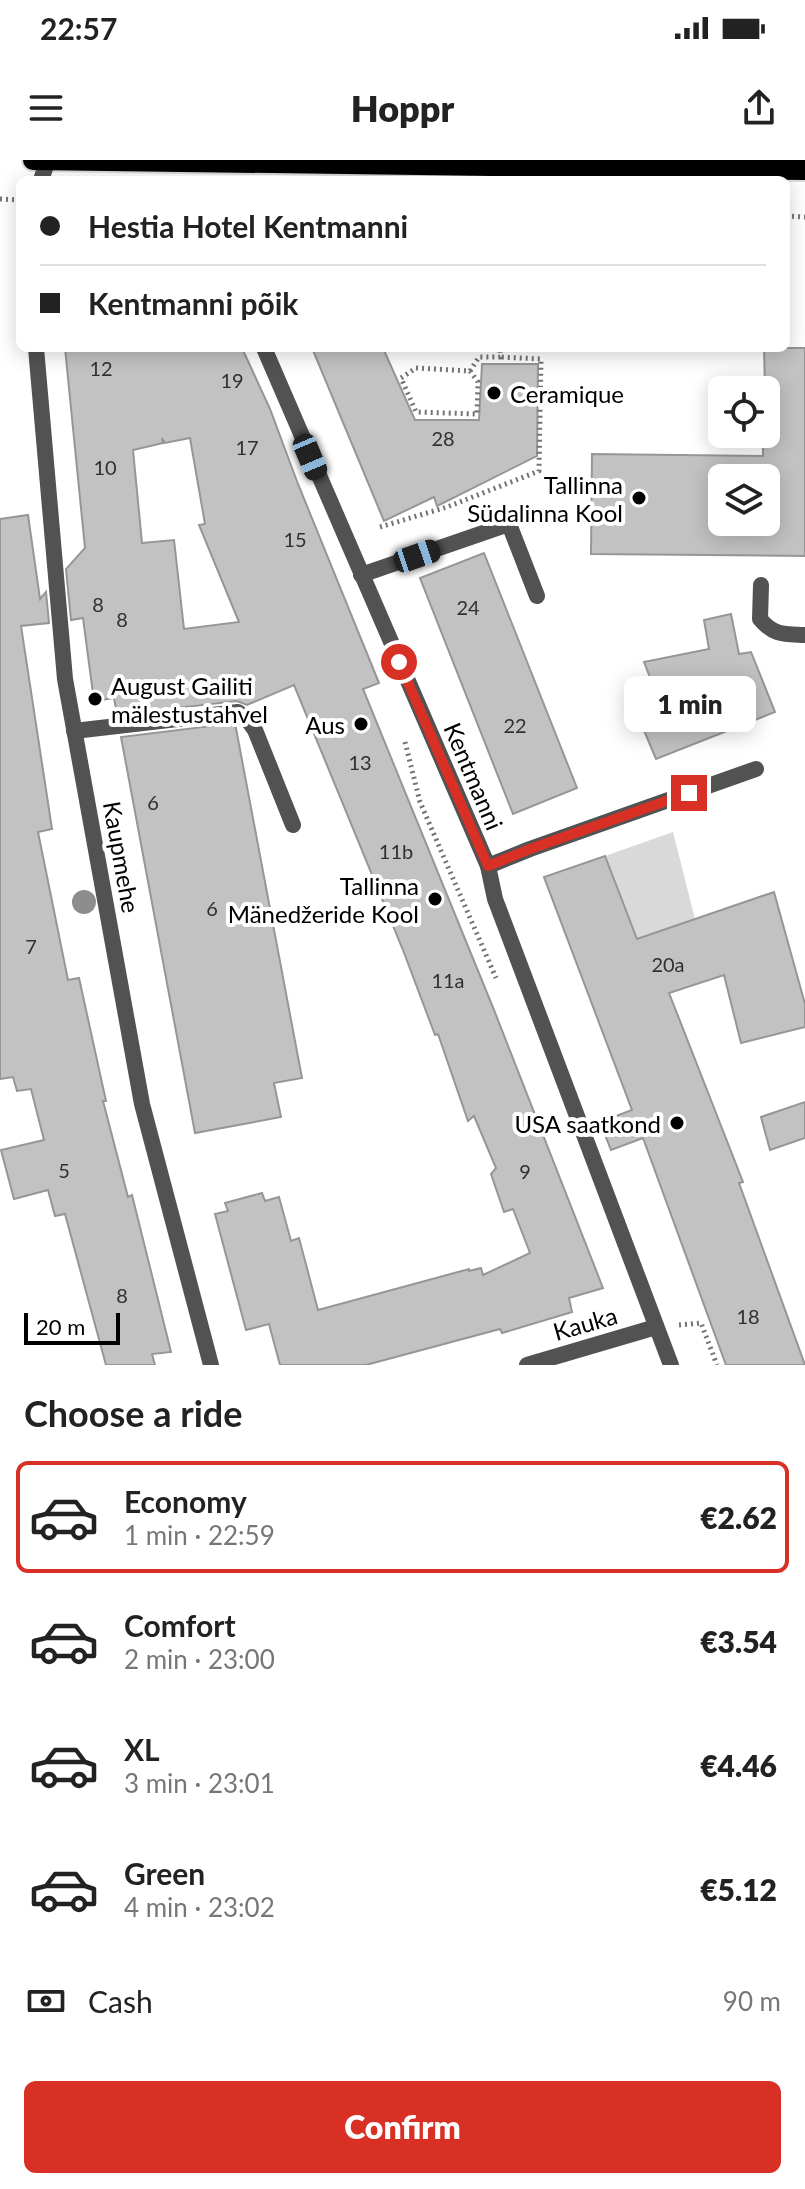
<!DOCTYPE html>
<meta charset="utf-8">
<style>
body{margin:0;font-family:Lato,sans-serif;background:#f2f2f2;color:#222;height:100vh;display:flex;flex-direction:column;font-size:30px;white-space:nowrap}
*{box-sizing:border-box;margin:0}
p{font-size:26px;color:#767676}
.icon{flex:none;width:44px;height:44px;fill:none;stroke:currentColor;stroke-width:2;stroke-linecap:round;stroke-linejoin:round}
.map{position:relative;height:1205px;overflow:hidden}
.panel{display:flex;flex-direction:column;background:#fff;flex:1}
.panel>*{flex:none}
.top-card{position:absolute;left:16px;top:16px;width:774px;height:176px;border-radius:12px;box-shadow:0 4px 20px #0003;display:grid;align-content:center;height:176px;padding:0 24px;background:#fff}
.buttons{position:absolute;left:708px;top:216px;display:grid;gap:16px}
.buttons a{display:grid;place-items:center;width:72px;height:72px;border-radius:12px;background:#fff;box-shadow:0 4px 20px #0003;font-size:40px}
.scale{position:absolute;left:24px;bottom:20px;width:96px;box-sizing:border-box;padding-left:8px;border:4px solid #000;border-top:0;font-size:22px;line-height:28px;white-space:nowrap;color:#000;-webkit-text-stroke:6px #fff;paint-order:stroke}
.end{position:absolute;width:36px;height:36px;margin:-18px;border:10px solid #d93025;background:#fff;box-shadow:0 0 0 4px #fff}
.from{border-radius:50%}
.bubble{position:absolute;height:56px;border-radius:12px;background:#fff;box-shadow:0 4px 20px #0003;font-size:26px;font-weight:800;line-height:56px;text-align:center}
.car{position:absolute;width:24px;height:48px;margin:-24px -12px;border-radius:10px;box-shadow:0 0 6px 2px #0007;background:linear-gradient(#222 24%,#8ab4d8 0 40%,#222 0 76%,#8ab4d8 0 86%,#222 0)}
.top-card b{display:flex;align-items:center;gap:28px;height:76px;font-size:30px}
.top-card b+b{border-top:2px solid #e0e0e0}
.top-card i{width:20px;height:20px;background:#222}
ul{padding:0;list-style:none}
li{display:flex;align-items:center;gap:24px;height:112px;margin:0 16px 12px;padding:0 8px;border:4px solid transparent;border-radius:12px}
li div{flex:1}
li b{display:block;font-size:30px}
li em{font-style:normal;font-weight:800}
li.on{border-color:#d93025}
li>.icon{width:72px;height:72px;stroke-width:1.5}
h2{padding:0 24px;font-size:36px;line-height:96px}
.pay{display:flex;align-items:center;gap:20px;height:88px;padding:0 24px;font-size:30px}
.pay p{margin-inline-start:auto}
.button{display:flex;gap:16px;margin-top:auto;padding:16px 24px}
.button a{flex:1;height:92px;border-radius:12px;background:#d93025;color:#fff;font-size:32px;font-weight:800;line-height:92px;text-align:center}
.status{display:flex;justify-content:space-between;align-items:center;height:56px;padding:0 40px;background:#fff;direction:ltr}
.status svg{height:22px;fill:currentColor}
header{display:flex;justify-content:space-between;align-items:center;height:104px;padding:0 24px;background:#fff;font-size:36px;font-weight:800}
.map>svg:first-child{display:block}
.green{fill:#d9d9d9}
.building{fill:#c2c2c2;stroke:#969696;stroke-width:2;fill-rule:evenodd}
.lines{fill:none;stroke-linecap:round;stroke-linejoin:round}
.primary-casing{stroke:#dbdbdb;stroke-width:24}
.path{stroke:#747474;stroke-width:5;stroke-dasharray:2 4;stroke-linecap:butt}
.lane{stroke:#525252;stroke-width:16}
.street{stroke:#525252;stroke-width:16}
.primary{stroke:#000;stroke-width:20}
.tree{fill:#8d8d8d}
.route{stroke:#d93025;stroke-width:10}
.poi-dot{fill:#000;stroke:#fff;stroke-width:3}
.labels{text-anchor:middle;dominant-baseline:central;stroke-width:8;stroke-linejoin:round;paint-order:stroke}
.number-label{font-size:20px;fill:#303030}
.poi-label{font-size:24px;fill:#000;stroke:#fff;text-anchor:end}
.street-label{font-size:24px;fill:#000;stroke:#fff}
</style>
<div class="status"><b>22:57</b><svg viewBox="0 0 49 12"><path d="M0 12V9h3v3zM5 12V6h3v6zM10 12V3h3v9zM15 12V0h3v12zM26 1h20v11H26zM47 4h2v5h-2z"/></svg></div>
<header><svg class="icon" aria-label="menu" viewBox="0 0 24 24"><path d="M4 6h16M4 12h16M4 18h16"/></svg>Hoppr<svg class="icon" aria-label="share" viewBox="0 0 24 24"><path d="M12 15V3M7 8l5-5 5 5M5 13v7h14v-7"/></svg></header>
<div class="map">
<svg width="805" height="1205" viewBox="0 0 805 1205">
<rect width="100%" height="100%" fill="#fff"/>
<path class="green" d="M673,672L695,759L637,779L605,696Z"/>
<g class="building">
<path d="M65,188H242L270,249L298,324L379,523L363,529L494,850L603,1128L569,1138L572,1152L502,1173L500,1169L366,1205H280L269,1164L246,1170L215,1054L228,1051L225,1043L262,1033L265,1041L279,1037L291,1081L299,1078L318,1150L469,1109V1111L481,1108L483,1115L530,1093L513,1049L504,1052L491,1014L496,1008L474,956L468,961L438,874L435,875L403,790L294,525L247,545L237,541L117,555L114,538L94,541L83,458L71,460L66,409L85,388ZM162,278L165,283L190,278L205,364L199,365L239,462L184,469L174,380L142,383L133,290L163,283Z"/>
<path d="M312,188H383L415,260H479L482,204H538L537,296L437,346L434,337L384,361Z"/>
<path d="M764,188H805V396L591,394L592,294L763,296V274H766ZM722,318H766V362H722Z"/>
<path d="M28,355L40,439L46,432L49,463L21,466L52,669L38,672L68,820L79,818L106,941H103L128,1037L132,1035L171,1192L152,1194L155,1205H106L65,1054L55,1056L48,1030L14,1039L1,990L44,980L31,929L17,931L13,917L0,919V359Z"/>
<path d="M484,393L577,628L513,654L420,418Z"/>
<path d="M731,454L739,494L751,492L775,552L656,599L640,561L647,558L634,526L651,520L644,502L709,489L704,460Z"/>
<path d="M235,563L302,918L274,923L281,957L195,973L121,577Z"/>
<path d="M605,696L637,779L774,732L805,844V867L741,883L724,815L669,833L743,1022L739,1023L805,1205H726L643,978L611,990L600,962L632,950L544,717Z"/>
<path d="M805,942V978L770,990L761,957Z"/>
</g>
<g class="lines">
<g class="primary-casing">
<path id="primary" d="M33,0L805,10"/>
</g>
<g class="path">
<path d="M0,39L20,40"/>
<path d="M786,56L805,57"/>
<path d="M416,208L470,211L478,222L477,254L416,252L401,218Z"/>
<path d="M470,211L479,197H500V188"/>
<path d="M380,367L447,347L539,311L541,199L500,197"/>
<path d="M405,582L420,642L496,818"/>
<path d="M679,1165L701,1163L717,1205"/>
</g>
<g class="lane">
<path d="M361,415L509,364L537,436"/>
<path d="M761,425L760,459C774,476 785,474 805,475"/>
<path d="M74,571L238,552L247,559L255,570L293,665"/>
</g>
<g class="street">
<path d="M41,20L48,0"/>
<path d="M36,188L65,519L142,944L211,1205"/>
<path d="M264,188L488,706L495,739L671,1205"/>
<path d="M488,706L530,689L756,609"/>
<path d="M527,1205L656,1167"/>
</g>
<use href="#primary" class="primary"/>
</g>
<circle class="tree" cx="84" cy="742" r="12"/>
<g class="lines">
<path class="route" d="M399,502L488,706L530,689L689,633"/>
</g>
<g class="poi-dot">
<circle cx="494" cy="233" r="8"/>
<circle cx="639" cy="338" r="8"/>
<circle cx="95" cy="539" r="8"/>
<circle cx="361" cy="564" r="8"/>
<circle cx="435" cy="739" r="8"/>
<circle cx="677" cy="963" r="8"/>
</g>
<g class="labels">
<g class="number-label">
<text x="101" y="208">12</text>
<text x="232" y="220">19</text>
<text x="443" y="278">28</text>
<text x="247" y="287">17</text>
<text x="105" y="307">10</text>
<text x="295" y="379">15</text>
<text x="98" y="444">8</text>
<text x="468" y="447">24</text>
<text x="122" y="459">8</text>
<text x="515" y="565">22</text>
<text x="360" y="602">13</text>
<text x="153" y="642">6</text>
<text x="396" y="691">11b</text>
<text x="212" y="748">6</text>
<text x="31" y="786">7</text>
<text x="668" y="804">20a</text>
<text x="448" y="820">11a</text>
<text x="64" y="1010">5</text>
<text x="525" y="1011">9</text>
<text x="122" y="1135">8</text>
<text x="748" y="1156">18</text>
</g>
<g class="poi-label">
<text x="510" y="233" text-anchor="start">Ceramique</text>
<text x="623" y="324">Tallinna<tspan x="623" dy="28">Südalinna Kool</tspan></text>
<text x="111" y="525" text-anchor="start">August Gailiti<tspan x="111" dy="28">mälestustahvel</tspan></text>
<text x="345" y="564">Aus</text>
<text x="419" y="725">Tallinna<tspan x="419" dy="28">Mänedžeride Kool</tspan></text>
<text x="661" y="963">USA saatkond</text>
</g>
<g class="street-label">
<text transform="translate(474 616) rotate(67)">Kentmanni</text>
<text transform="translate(122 697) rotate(80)">Kaupmehe</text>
<text transform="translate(585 1163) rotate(-16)">Kauka</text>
</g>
</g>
</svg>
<div class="buttons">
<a><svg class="icon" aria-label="locate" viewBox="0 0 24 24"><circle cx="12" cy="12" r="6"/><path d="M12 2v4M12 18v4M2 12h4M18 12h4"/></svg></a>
<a><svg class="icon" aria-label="layers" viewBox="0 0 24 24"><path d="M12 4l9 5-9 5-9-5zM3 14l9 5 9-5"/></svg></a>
</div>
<div class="scale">20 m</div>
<i class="end from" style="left:399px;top:502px"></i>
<i class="end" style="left:689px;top:633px"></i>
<div class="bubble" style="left:624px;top:516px;width:132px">1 min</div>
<i class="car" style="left:310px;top:297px;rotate:157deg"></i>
<i class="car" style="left:417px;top:396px;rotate:71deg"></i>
<div class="top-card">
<b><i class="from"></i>Hestia Hotel Kentmanni</b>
<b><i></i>Kentmanni põik</b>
</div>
</div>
<section class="panel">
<h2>Choose a ride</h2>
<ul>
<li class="on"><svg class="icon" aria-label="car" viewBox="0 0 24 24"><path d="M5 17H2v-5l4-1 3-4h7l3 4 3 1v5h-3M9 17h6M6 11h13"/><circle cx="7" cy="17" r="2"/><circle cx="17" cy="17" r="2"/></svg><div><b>Economy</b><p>1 min · 22:59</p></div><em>€2.62</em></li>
<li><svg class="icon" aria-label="car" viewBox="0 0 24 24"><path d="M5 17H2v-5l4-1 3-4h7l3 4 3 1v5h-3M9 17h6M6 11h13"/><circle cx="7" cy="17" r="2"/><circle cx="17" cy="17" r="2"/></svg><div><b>Comfort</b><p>2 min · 23:00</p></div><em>€3.54</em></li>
<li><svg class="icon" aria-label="car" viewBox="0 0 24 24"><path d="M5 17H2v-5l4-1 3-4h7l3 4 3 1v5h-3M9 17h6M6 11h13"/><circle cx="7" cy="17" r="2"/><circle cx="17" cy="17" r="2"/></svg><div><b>XL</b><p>3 min · 23:01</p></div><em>€4.46</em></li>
<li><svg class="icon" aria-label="car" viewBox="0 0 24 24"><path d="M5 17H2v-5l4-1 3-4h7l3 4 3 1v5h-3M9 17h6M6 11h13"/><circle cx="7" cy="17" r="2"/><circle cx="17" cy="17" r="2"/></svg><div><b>Green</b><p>4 min · 23:02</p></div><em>€5.12</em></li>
</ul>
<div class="pay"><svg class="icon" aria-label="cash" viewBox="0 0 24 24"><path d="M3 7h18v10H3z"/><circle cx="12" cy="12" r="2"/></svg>Cash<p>90 m</p></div>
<div class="button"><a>Confirm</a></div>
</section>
